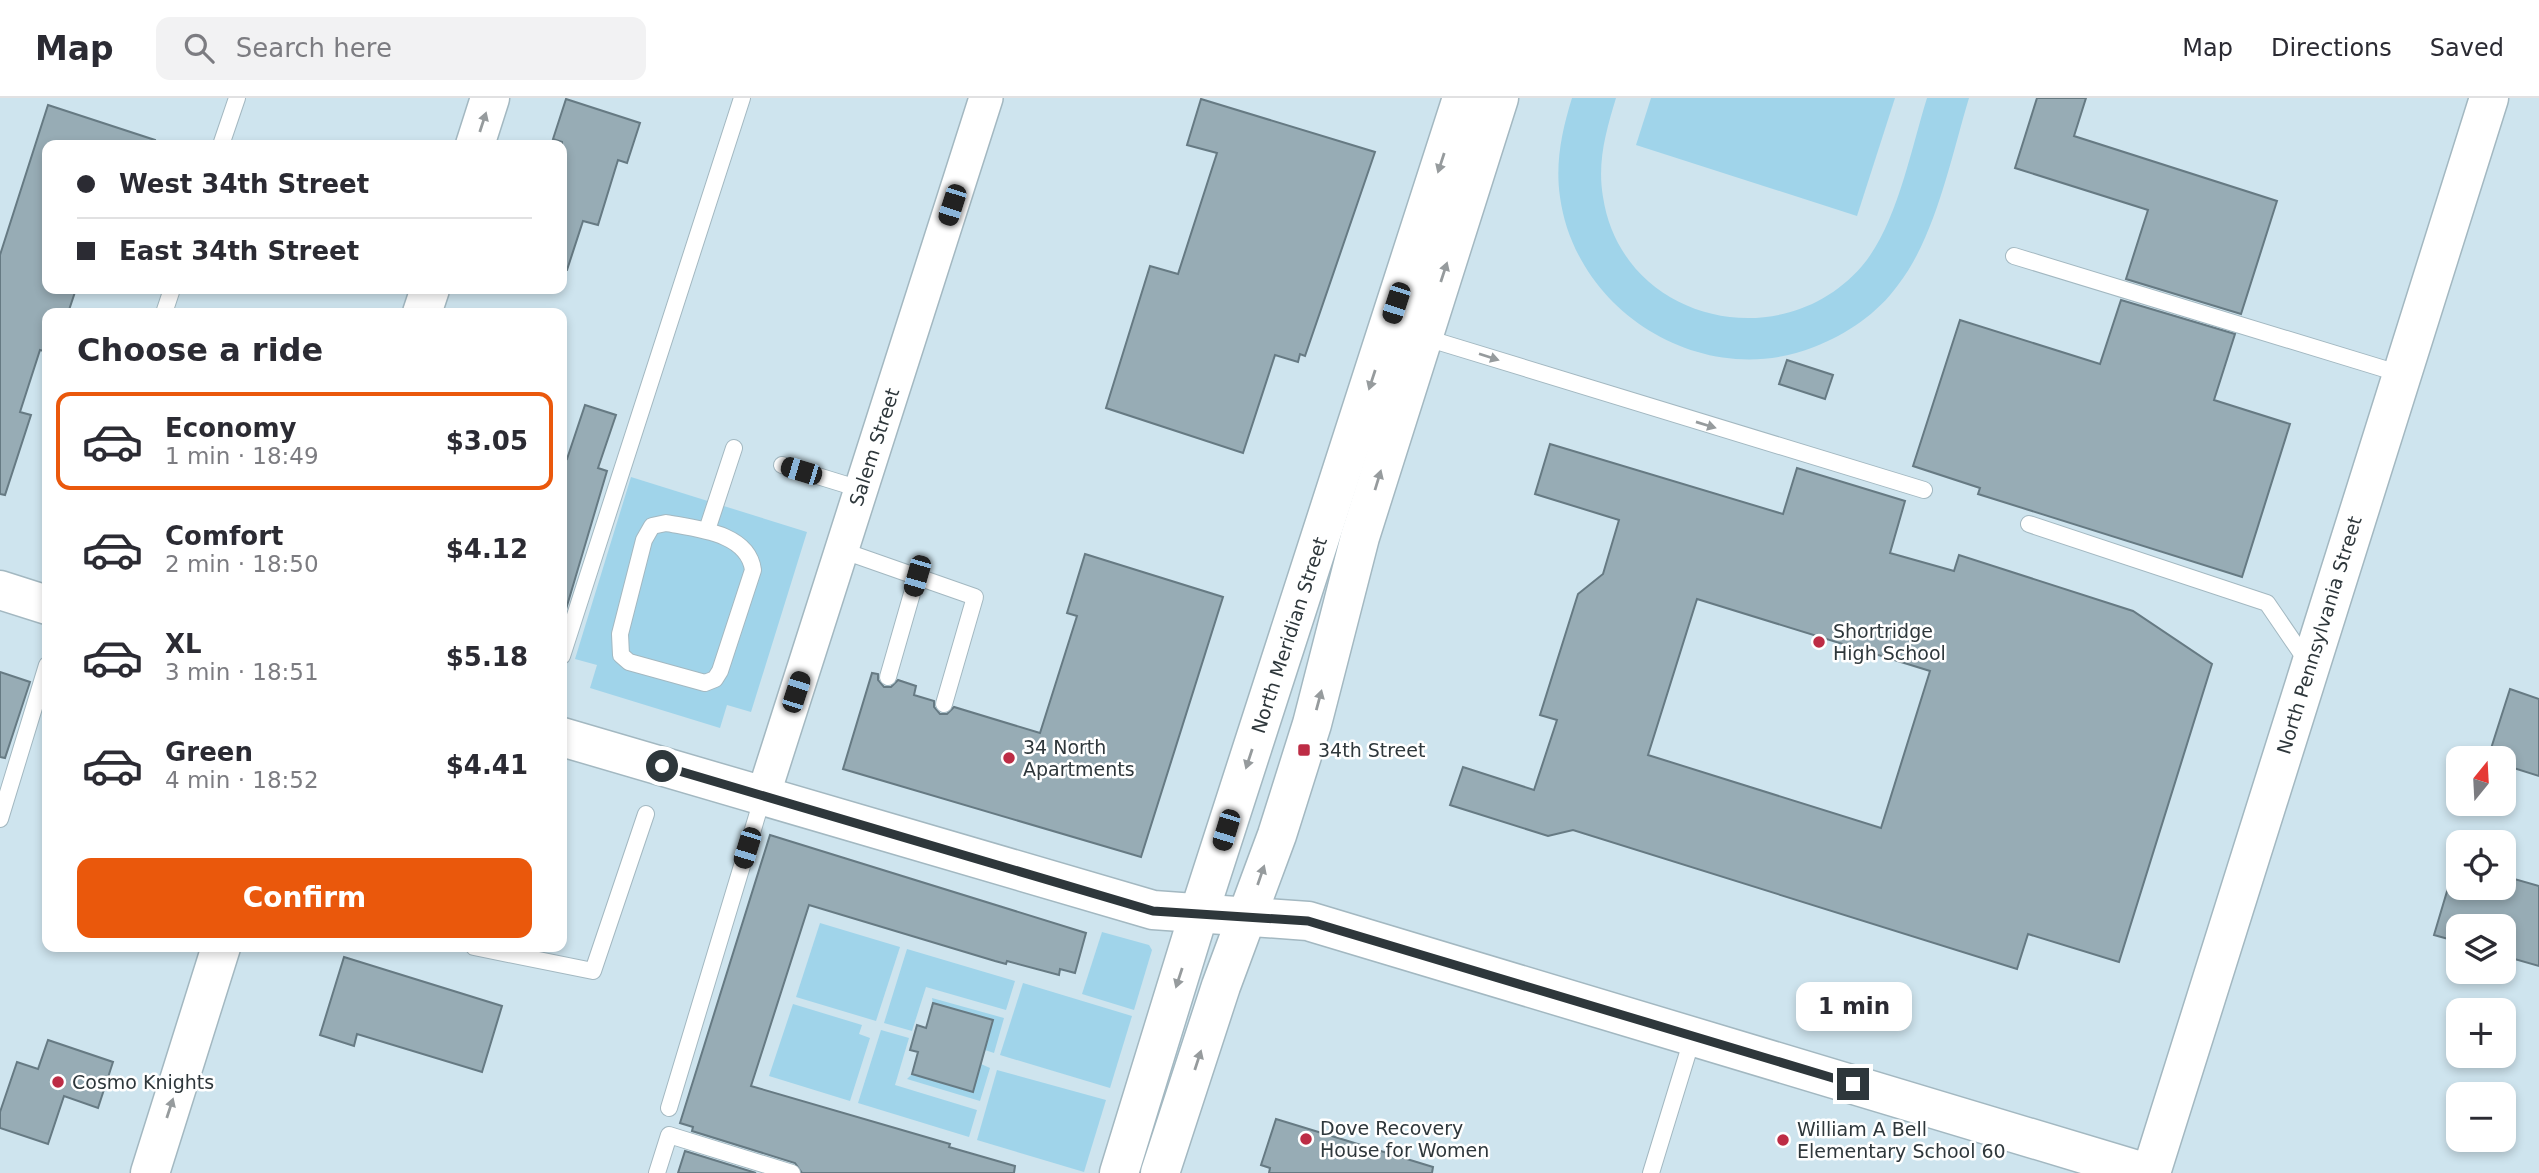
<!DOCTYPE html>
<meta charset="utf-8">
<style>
body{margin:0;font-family:"DejaVu Sans",sans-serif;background:#f2f2f3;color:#2b2b33;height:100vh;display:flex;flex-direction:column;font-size:26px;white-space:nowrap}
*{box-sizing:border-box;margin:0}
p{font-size:23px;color:#7c7c81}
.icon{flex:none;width:38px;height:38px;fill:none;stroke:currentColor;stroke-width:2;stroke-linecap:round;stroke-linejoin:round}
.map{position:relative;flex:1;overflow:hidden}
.drawer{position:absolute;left:42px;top:210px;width:525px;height:644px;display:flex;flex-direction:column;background:#fff;border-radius:14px;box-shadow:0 4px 10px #0003}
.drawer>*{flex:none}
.banner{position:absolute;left:42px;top:42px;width:525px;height:154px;border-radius:14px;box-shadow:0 4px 10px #0003;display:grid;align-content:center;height:154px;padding:0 35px;background:#fff}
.needle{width:46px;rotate:18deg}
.controls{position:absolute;left:2446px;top:648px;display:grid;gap:14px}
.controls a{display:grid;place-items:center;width:70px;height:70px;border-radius:14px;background:#fff;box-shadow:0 4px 10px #0003;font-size:35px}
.end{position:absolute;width:32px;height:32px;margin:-16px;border:9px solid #2e373b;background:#fff;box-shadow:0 0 0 4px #fff}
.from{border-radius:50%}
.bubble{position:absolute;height:49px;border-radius:14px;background:#fff;box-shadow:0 4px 10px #0003;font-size:23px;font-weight:700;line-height:49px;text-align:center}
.car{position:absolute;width:21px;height:42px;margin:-21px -10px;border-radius:9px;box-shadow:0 0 5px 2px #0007;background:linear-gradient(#222 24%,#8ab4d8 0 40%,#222 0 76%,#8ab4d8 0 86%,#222 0)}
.banner b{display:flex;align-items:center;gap:24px;height:66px;font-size:26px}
.banner b+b{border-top:2px solid #e1e1e2}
.banner i{width:18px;height:18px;background:#2b2b33}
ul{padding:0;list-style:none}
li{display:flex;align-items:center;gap:21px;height:98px;margin:0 14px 10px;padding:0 21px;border:4px solid transparent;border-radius:14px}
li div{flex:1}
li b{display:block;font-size:26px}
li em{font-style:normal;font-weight:700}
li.on{border-color:#ea580c}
li>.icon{width:63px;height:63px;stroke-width:1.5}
h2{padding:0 35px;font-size:32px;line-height:84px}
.primary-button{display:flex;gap:14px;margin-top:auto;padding:14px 35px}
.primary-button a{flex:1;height:80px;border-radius:14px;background:#ea580c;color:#fff;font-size:28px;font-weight:700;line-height:80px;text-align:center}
header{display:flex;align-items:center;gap:42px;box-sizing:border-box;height:98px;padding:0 35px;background:#fff;border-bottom:2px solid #e1e1e2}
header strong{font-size:33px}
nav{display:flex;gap:38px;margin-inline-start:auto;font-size:24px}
.search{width:490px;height:63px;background:#f2f2f3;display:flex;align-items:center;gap:18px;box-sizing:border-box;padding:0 24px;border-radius:14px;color:#7c7c81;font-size:26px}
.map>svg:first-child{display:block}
.green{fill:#a0d4ea}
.building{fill:#97acb5;stroke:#667a83;stroke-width:2;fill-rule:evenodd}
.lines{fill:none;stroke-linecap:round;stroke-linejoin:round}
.service-casing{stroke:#a3b8c1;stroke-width:18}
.minor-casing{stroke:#a3b8c1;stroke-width:36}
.tertiary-casing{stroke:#a3b8c1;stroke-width:41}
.secondary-casing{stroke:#a3b8c1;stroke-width:41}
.primary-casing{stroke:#a3b8c1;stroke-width:41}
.service{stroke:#fff;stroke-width:16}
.minor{stroke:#fff;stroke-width:33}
.tertiary{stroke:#fff;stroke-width:38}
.secondary{stroke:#fff;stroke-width:38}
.primary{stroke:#fff;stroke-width:38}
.oneway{fill:#969b9d}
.route{stroke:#2e373b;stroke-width:9}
.poi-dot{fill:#bd2c45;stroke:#fff;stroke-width:2.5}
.labels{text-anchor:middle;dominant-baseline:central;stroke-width:5;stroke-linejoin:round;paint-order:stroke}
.street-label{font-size:19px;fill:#2e373b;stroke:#fff}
.poi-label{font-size:19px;fill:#2e373b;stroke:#fff;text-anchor:start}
</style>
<header>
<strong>Map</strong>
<div class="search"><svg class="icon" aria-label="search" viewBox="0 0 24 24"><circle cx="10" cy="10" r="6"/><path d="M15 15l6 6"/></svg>Search here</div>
<nav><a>Map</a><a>Directions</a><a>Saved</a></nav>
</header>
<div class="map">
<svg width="2539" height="1075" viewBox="0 0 2539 1075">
<rect width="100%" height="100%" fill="#cee4ee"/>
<g class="green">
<path d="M1572,0H1616C1606,33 1597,64 1603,99C1622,224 1782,261 1862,168C1897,127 1911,51 1927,0H1969C1951,59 1936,138 1898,187C1877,216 1847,236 1814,249C1704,293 1576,215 1560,99C1555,65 1562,32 1572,0Z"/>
<path d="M1651,0H1895L1857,118L1636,47Z"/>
<path d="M631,379L807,434L751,614L727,607L720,630L590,590L597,567L575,561Z"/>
<path d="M820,825L900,849L876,923L796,899Z"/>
<path d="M1102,834L1149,847L1152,852L1134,912L1082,896Z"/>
<path d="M907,851L1015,883L1006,912L926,889L912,933L884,925Z"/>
<path d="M1023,885L1132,918L1110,990L1000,957Z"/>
<path d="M932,900L1004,920L994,955L985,952L993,922L933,905Z"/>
<path d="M793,906L862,927L859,936L870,940L850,1003L769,978Z"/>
<path d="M881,932L909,940L895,987L977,1012L969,1039L858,1005Z"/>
<path d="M981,966L990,970L980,1003L907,981L912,976L972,994Z"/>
<path d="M997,972L1106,1002L1084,1074L977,1042Z"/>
</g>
<g class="building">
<path d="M2037,0H2086L2074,38L2277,103L2241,216L2126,181L2148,112L2015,70Z"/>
<path d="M566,1L640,25L627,65L618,62L598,127L583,123L567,172H562V44L553,41Z"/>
<path d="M1201,1L1375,54L1305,258L1300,256L1298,264L1275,257L1243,355L1106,310L1150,168L1178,176L1217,55L1187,47Z"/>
<path d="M48,7L155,42L154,47H47V191H76L68,215H47V254L40,252L20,314L31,317L5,397L0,396V157Z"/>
<path d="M2121,202L2235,236L2214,302L2290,326L2242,479L1978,396L1980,390L1913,368L1960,222L2100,266Z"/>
<path d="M1787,262L1833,277L1825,301L1779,286Z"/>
<path d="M585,307L616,317L598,370L607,373L564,518L562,359L567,361Z"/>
<path d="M1550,346L1783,416L1797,370L1905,403L1890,455L1954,473L1959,457L2133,513L2212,566L2119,864L2028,836L2017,871L1573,732L1548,738L1450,707L1463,669L1534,692L1557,622L1540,617L1578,496L1603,476L1619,422L1535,396ZM1697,501L1930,573L1881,730L1648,657Z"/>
<path d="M1085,456L1223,499L1141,759L843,671L872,575L878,576V582L884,589H891L898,582L916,588L914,597L934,603V609L940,616H947L954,609L1040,635L1077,518L1067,515Z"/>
<path d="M0,574L30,584L5,660L0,659Z"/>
<path d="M2510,591L2539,601V678L2504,667V660H2488Z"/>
<path d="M770,737L1086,835L1075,875L1060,871L1059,877L1007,863L1006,866L995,863L809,807L751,988L950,1046L949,1049L1015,1068L1014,1075H802L795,1065L692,1033L693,1029L680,1025Z"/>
<path d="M2456,763L2459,764V789H2504V778L2539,788V868L2504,858V828H2459V844L2434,837Z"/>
<path d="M344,859L502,908L482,974L357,936L354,948L320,937Z"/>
<path d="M933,905L993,922L973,994L912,976L918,954L910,952L917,927L926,930Z"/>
<path d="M48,942L113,964L98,1010L64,998L48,1046L0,1030V1014L17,964L38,971Z"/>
<path d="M1276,1021L1433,1069L1432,1075H1269L1270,1070L1261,1067Z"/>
<path d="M685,1053L756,1075H678Z"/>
</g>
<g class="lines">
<g class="service-casing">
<g id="service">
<path d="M221,47L237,0"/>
<path d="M2014,158L2401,276"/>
<path d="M164,215L172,191"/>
<path d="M1423,239L1924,392"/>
<path d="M782,367L860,391"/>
<path d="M666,425C698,431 748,435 753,472L720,573L715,581L705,585L629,564L621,557L620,536L644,442L652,428Z"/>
<path d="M2029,426L2267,505L2308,565"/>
<path d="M707,432L734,350"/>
<path d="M841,452L975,499L944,606"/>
<path d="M562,558L742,0"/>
<path d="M888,579L917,478"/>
<path d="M0,721L47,567"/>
<path d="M474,849L593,873L646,716"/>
<path d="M669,1010L763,698"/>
<path d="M657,1075L669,1037L792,1075"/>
<path d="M1651,1075L1693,938"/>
</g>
</g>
<g class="minor-casing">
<path id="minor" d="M763,698L986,0"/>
</g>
<g class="tertiary-casing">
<g id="tertiary">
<path d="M0,492L47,507"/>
<path d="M562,639L1153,812L1308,823L2147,1075"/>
<path d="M2151,1075L2489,0"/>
</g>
</g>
<g class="secondary-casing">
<g id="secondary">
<path d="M475,47L490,0"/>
<path d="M422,215L430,191"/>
<path d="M150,1075L221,849"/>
</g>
</g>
<g class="primary-casing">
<g id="primary">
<path d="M1119,1075L1199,815L1462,0"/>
<path d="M1160,1075L1221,888L1277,737L1312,626L1360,439L1499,0"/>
</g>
</g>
<use href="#service" class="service"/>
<use href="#minor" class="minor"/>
<use href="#tertiary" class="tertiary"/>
<use href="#secondary" class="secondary"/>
<use href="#primary" class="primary"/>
</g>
<defs><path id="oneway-solid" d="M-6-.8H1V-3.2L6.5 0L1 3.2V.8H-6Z" transform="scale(1.75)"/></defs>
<g class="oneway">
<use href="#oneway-solid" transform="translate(483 24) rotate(-72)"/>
<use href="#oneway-solid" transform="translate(1441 65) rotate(108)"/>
<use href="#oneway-solid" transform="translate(1444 174) rotate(-72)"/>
<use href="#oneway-solid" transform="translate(1489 259) rotate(18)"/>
<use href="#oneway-solid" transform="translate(1372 282) rotate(108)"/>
<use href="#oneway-solid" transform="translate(1706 327) rotate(17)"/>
<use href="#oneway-solid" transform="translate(1378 382) rotate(-73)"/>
<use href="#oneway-solid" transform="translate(1319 602) rotate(-75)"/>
<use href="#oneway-solid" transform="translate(1249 661) rotate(108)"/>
<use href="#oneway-solid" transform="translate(1261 777) rotate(-71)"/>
<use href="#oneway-solid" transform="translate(1179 880) rotate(108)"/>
<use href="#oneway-solid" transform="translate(1198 962) rotate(-72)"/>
<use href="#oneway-solid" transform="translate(170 1010) rotate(-72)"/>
</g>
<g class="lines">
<path class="route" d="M662,668L1153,813L1308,823L1853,986"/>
</g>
<g class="poi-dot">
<circle cx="1819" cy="544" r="7"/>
<rect x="1297" y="645" width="14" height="14" rx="3.5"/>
<circle cx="1009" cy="660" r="7"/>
<circle cx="58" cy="984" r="7"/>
<circle cx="1306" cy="1041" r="7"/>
<circle cx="1783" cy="1042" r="7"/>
</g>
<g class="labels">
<g class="street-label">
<text transform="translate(874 349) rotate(-72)">Salem Street</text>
<text transform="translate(1289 537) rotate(-72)">North Meridian Street</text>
<text transform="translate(2319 537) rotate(-73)">North Pennsylvania Street</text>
</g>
<g class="poi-label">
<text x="1833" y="533">Shortridge<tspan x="1833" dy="22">High School</tspan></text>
<text x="1023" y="649">34 North<tspan x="1023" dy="22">Apartments</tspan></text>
<text x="1318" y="652">34th Street</text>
<text x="72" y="984">Cosmo Knights</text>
<text x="1320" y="1030">Dove Recovery<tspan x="1320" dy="22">House for Women</tspan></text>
<text x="1797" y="1031">William A Bell<tspan x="1797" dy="22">Elementary School 60</tspan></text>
</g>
</g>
</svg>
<div class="controls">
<a><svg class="needle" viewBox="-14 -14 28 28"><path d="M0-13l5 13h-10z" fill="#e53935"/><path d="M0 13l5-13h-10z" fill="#7c7c81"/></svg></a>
<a><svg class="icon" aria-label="locate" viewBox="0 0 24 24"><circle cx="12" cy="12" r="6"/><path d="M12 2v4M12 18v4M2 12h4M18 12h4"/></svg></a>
<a><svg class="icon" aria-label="layers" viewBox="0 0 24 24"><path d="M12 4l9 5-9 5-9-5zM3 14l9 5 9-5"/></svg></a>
<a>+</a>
<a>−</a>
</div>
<i class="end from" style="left:662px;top:668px"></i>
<i class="end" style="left:1853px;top:986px"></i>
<div class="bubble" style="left:1796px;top:884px;width:116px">1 min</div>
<i class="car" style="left:952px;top:107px;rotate:198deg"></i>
<i class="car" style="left:1396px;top:205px;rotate:198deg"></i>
<i class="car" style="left:801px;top:373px;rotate:287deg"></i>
<i class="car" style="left:917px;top:478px;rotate:196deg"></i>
<i class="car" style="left:796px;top:594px;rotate:18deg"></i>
<i class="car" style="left:1226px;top:732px;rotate:197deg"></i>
<i class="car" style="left:747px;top:750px;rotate:197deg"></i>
<div class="banner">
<b><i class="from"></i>West 34th Street</b>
<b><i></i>East 34th Street</b>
</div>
<section class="drawer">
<h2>Choose a ride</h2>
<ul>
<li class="on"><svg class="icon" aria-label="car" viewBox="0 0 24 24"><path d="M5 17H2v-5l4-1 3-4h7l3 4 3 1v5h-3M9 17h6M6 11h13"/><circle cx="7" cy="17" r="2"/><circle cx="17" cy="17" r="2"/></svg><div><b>Economy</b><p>1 min · 18:49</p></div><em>$3.05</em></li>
<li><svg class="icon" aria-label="car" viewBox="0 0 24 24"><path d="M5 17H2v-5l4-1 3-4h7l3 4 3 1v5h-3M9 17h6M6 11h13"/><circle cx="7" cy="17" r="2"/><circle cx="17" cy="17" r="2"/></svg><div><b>Comfort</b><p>2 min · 18:50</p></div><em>$4.12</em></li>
<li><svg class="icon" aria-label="car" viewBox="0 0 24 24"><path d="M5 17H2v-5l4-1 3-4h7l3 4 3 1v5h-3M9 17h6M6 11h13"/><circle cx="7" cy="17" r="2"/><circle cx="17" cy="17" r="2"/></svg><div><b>XL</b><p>3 min · 18:51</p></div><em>$5.18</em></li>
<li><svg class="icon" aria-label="car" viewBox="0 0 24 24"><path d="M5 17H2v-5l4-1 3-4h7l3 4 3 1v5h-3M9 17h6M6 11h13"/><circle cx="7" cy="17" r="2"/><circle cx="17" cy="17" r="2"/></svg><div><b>Green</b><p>4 min · 18:52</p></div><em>$4.41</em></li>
</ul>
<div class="primary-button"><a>Confirm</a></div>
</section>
</div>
